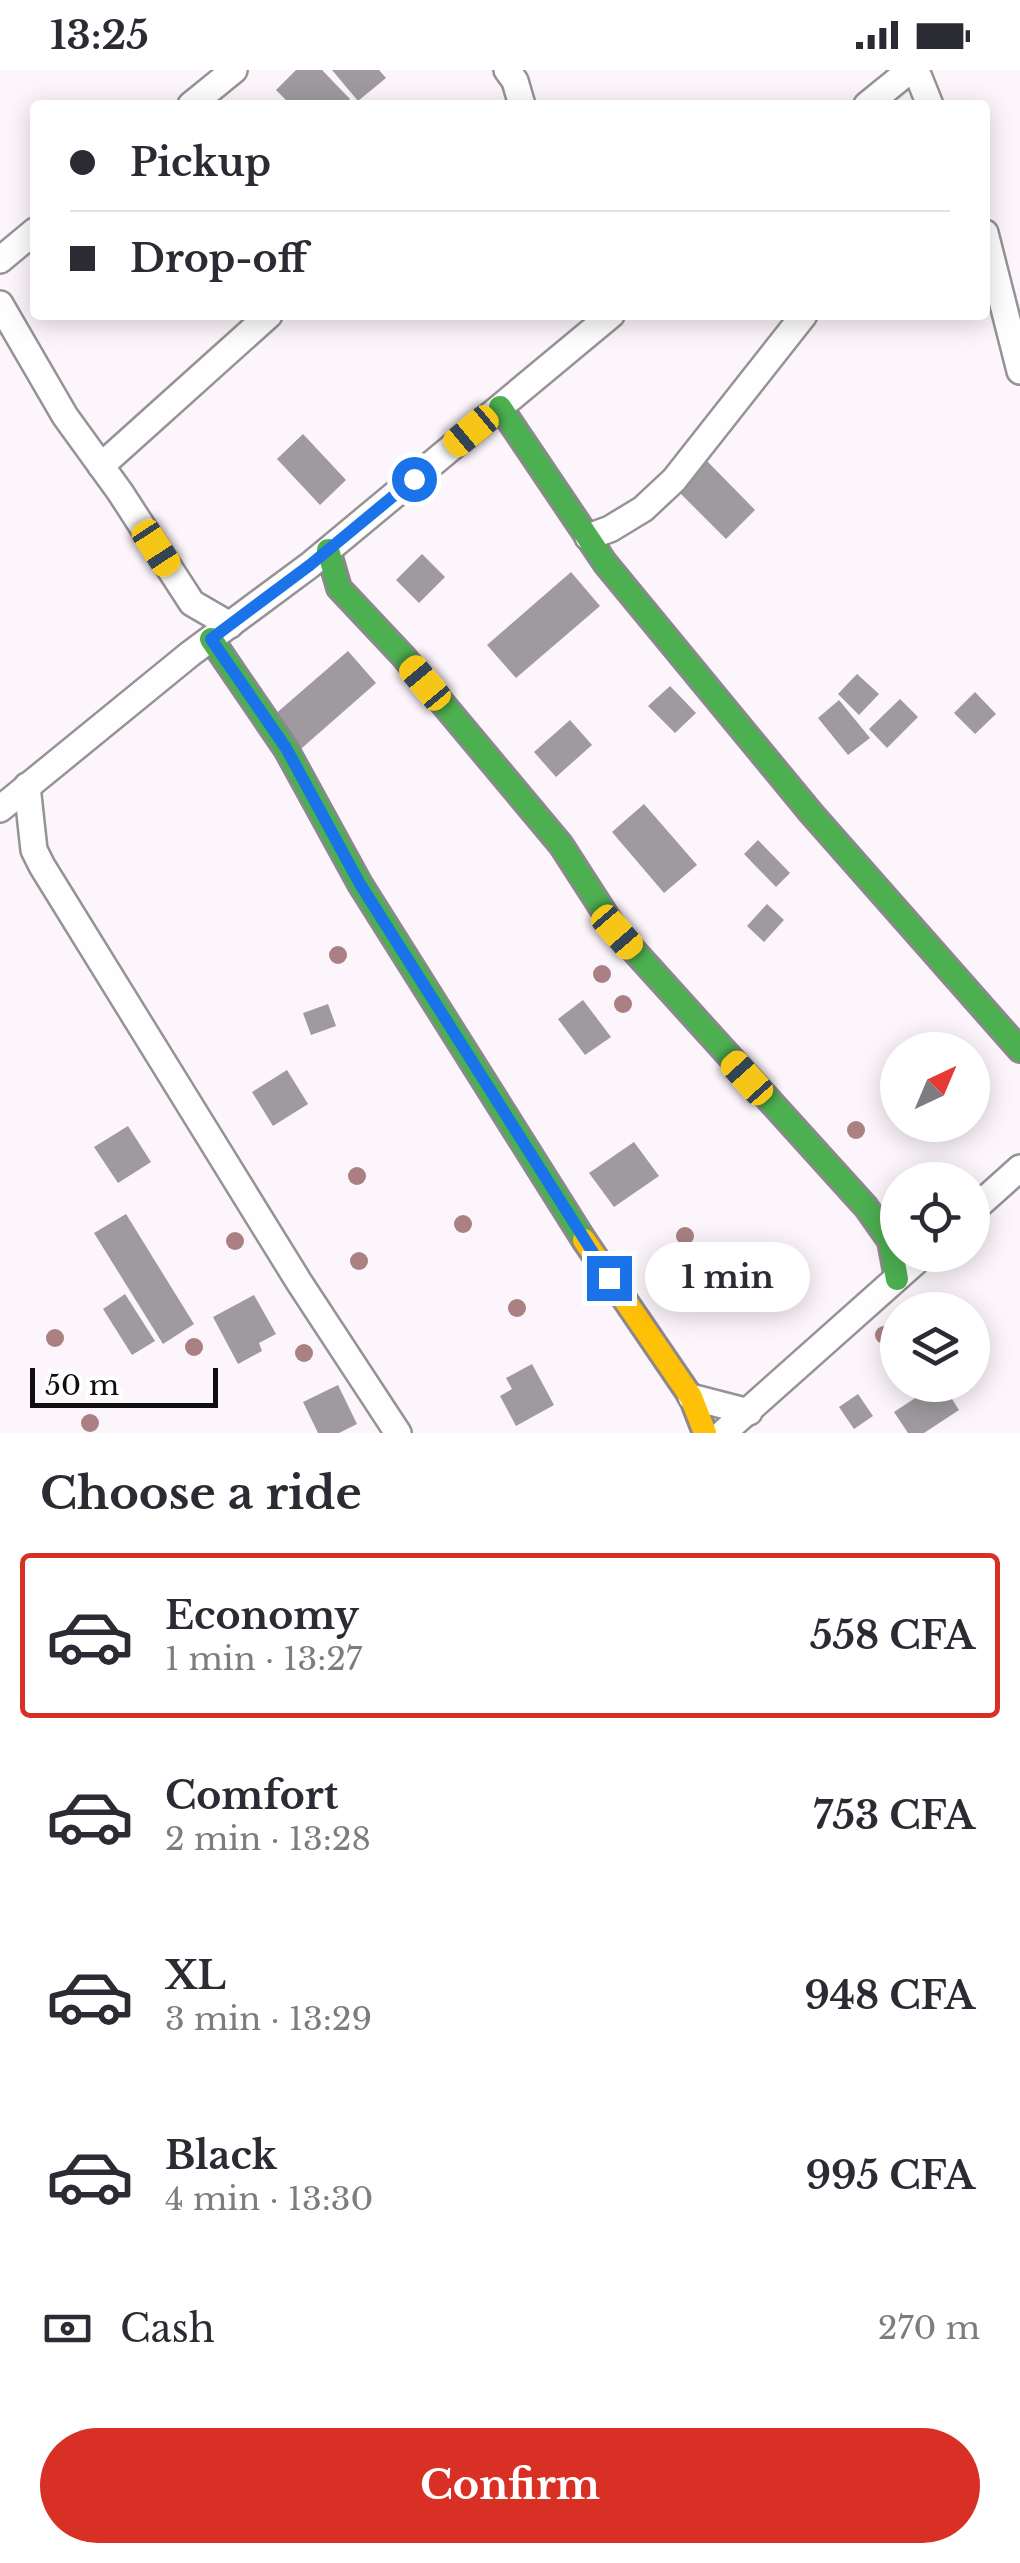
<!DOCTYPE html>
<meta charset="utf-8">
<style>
body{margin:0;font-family:"Libre Baskerville",serif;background:#f7f7f7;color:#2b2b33;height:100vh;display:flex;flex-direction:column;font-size:38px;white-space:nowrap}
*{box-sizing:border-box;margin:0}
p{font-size:32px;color:#7c7c81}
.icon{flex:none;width:55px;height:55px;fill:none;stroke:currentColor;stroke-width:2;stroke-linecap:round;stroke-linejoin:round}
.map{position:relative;height:1363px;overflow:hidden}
.side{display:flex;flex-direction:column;background:#fff;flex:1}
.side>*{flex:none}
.hud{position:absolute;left:30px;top:30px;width:960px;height:220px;border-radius:10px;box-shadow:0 5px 25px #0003;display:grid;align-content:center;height:220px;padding:0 40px;background:#fff}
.needle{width:65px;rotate:44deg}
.buttons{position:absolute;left:880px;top:962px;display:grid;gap:20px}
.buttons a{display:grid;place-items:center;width:110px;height:110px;border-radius:50%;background:#fff;box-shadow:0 5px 25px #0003;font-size:50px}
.scale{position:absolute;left:30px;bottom:25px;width:188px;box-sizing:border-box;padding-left:10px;border:5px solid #0f0f0f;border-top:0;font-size:28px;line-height:35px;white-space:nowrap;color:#0f0f0f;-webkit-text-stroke:8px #fff;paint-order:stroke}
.end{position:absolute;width:45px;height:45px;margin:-22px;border:12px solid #1a73e8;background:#fff;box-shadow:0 0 0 5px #fff}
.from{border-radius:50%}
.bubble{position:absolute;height:70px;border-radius:35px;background:#fff;box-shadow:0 5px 25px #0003;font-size:32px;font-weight:800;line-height:70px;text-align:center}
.car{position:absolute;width:30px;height:60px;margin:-30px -15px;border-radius:12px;box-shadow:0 0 8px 2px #0007;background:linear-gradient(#f5c518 24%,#345 0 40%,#f5c518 0 76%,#345 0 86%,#f5c518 0)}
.hud b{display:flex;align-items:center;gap:35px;height:95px;font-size:38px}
.hud b+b{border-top:2px solid #e1e1e2}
.hud i{width:25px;height:25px;background:#2b2b33}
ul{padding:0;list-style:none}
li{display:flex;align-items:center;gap:30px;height:165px;margin:0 20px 15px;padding:0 20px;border:5px solid transparent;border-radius:10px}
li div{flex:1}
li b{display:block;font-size:38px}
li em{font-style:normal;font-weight:800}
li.on{border-color:#d93025}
li>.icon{width:90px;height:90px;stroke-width:1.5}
h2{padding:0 40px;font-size:45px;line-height:120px}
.pay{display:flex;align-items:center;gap:25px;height:110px;padding:0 40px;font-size:38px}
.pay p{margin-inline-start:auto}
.cta{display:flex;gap:20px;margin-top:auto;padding:20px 40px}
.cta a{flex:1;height:115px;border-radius:60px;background:#d93025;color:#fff;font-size:40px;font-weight:800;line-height:115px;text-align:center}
.status{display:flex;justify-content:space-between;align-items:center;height:70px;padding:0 50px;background:#fff;direction:ltr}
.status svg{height:28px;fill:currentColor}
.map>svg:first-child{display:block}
.building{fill:#9e9a9f}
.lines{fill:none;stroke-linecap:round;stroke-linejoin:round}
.street-casing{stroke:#969395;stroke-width:30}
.fast-casing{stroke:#8c898c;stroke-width:28}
.slow-casing{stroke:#8c898c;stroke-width:28}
.street{stroke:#fffefe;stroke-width:25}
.fast{stroke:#4caf50;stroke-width:22}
.slow{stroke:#ffc107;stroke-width:22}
.tree{fill:#aa8083}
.route{stroke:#1a73e8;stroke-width:12}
</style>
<div class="status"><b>13:25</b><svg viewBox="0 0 49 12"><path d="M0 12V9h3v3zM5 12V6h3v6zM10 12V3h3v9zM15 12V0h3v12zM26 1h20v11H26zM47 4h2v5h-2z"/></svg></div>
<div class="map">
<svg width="1020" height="1363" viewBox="0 0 1020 1363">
<rect width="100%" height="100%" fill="#fcf5fb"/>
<g class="building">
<path d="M296,0H322L350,29L344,35H291L276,20Z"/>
<path d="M332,0H379L386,8L358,31Z"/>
<path d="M303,364L346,410L320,435L277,389Z"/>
<path d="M706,390L755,440L726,469L676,419Z"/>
<path d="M422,484L445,507L419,533L396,510Z"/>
<path d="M571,502L600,536L516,608L487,575Z"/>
<path d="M348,581L376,613L294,685L265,653Z"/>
<path d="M857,604L879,624L859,645L838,624Z"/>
<path d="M670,616L696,643L675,663L648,636Z"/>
<path d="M975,622L996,644L975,664L954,643Z"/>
<path d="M900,629L918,647L887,678L869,659Z"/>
<path d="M839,630L870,668L848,685L818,648Z"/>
<path d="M570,650L592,675L556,707L534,682Z"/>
<path d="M644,734L697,795L664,823L612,762Z"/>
<path d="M758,770L790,803L776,817L744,784Z"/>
<path d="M767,834L784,850L764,872L747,856Z"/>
<path d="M583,930L611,967L585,985L558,949Z"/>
<path d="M328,934L336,956L311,965L303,943Z"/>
<path d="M287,1000L308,1034L273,1056L252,1022Z"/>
<path d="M128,1056L151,1092L118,1113L94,1077Z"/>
<path d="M634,1072L659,1106L614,1137L589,1103Z"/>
<path d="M126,1144L194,1254L163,1274L94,1163Z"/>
<path d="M125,1224L155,1271L132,1285L103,1239Z"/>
<path d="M254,1225L276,1264L259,1273L262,1281L238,1294L213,1247Z"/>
<path d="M532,1294L554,1335L516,1356L500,1326L512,1319L506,1308Z"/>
<path d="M338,1315L357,1354L339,1363H318L303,1332Z"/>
<path d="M935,1315H943L959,1340L924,1363H908L894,1342Z"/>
<path d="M858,1324L873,1346L854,1359L839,1337Z"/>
</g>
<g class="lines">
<g class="street-casing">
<g id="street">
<path d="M507,0L515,11L522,35"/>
<path d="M916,0L930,35"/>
<path d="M191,35L234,0"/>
<path d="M867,35L910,0"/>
<path d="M985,163L1020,301"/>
<path d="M0,190L35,161"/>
<path d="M0,234L65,346L120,422L192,533L230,555"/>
<path d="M101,396L269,245"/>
<path d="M588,467L610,459L643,439L674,410L804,245"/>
<path d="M27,716L34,780L42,796L299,1212L398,1363"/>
<path d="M0,739L190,584L310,495L611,245"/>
<path d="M972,1141L1020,1098"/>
<path d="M691,1327L749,1342"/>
<path d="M723,1363L923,1185"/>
</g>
</g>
<g class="fast-casing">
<g id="fast">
<path d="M500,337L605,493L811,743L1020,980"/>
<path d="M328,480L339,518L403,586L561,775L617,862L866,1137L890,1171L897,1209"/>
<path d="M211,569L286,679L360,814L584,1170"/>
</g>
</g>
<g class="slow-casing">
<path id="slow" d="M584,1170L691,1327L705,1363"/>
</g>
<use href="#street" class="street"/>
<use href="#fast" class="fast"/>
<use href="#slow" class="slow"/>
</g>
<g class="tree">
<circle cx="338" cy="885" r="9"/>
<circle cx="602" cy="904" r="9"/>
<circle cx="623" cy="934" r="9"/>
<circle cx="856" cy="1060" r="9"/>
<circle cx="357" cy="1106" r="9"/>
<circle cx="463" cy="1154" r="9"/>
<circle cx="685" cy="1166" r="9"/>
<circle cx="235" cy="1171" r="9"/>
<circle cx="359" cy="1191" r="9"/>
<circle cx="517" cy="1238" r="9"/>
<circle cx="884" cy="1265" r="9"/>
<circle cx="55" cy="1268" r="9"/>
<circle cx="194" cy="1277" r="9"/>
<circle cx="304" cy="1283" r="9"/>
<circle cx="90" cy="1353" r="9"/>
</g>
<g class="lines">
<path class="route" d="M414,409L310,495L211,569L286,678L360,814L609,1208"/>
</g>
</svg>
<div class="buttons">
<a><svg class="needle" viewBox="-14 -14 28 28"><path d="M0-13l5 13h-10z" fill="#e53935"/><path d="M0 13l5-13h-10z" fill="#7c7c81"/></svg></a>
<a><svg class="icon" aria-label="locate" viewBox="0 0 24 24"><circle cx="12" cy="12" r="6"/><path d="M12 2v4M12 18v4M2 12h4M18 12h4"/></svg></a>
<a><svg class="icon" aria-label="layers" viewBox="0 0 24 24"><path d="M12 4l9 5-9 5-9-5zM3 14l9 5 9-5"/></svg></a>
</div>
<div class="scale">50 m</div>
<i class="end from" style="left:414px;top:409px"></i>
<i class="end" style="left:609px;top:1208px"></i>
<div class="bubble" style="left:645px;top:1172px;width:165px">1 min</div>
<i class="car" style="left:471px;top:361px;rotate:230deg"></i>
<i class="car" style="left:156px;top:478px;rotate:147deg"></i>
<i class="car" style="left:425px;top:613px;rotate:320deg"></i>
<i class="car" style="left:617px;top:862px;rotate:139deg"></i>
<i class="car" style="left:747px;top:1008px;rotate:318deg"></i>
<div class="hud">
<b><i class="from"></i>Pickup</b>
<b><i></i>Drop-off</b>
</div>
</div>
<section class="side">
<h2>Choose a ride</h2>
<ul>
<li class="on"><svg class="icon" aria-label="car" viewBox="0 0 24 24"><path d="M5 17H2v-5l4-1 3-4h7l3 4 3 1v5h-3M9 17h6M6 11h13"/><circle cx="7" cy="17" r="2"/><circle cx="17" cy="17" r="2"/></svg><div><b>Economy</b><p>1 min · 13:27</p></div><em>558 CFA</em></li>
<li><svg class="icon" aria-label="car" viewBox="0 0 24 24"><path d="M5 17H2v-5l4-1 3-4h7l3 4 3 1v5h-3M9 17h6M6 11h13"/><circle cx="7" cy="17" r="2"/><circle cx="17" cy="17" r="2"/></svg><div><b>Comfort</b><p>2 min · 13:28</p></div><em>753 CFA</em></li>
<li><svg class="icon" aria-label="car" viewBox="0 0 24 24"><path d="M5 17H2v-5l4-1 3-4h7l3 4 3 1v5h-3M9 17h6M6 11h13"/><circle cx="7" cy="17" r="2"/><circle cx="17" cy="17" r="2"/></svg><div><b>XL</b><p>3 min · 13:29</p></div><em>948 CFA</em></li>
<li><svg class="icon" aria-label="car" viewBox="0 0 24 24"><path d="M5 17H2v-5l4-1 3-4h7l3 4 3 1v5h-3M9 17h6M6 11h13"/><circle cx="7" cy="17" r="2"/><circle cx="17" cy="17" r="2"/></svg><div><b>Black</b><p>4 min · 13:30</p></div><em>995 CFA</em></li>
</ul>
<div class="pay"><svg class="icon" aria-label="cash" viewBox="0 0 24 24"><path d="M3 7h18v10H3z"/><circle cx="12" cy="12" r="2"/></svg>Cash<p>270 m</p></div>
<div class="cta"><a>Confirm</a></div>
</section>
